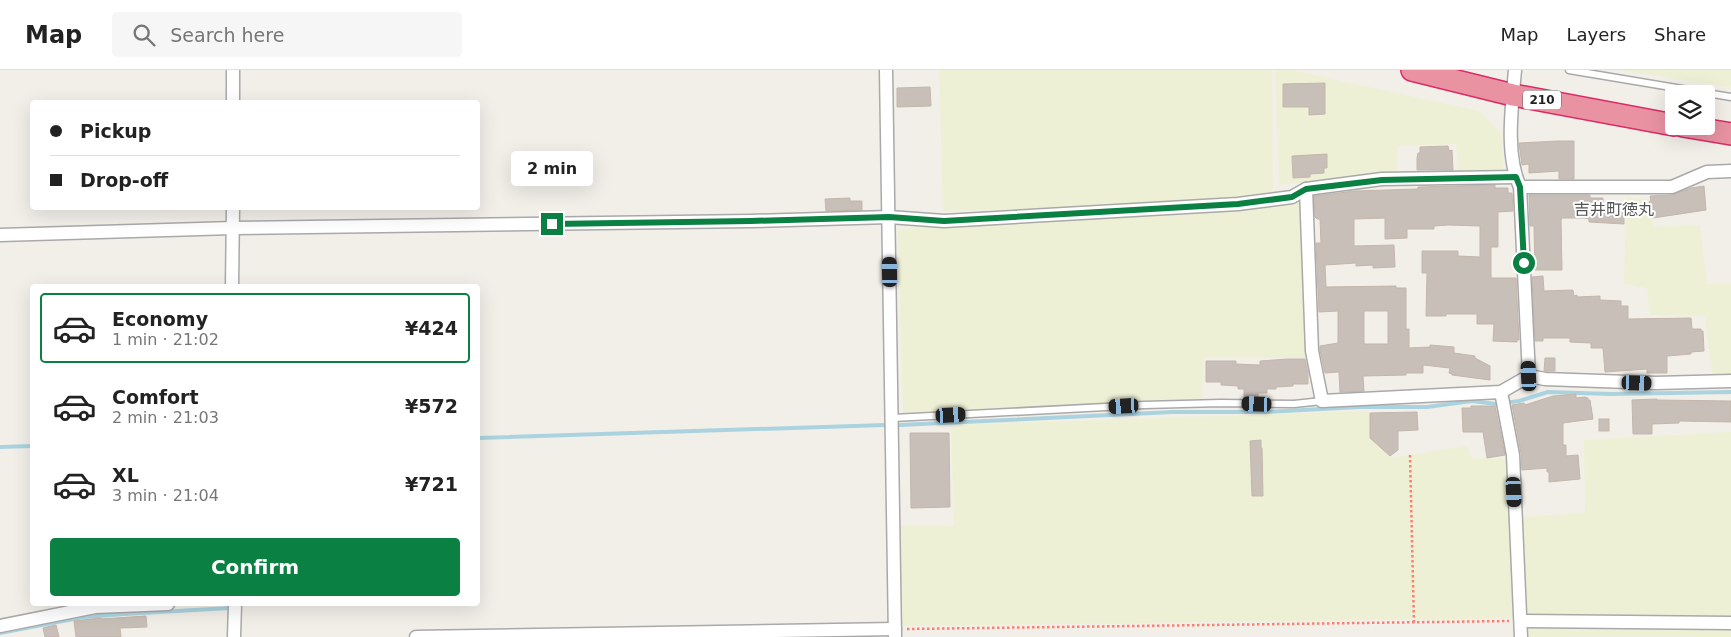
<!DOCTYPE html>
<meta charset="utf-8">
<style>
body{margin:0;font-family:"DejaVu Sans","Noto Sans JP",sans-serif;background:#f6f6f6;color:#222;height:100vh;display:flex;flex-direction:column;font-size:19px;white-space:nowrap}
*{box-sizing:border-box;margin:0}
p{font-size:16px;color:#767676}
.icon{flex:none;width:28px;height:28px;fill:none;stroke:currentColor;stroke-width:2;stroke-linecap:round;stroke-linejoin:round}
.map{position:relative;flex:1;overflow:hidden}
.panel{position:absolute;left:30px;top:214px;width:450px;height:322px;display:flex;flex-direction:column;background:#fff;border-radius:5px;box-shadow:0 5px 20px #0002}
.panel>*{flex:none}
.banner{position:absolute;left:30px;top:30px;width:450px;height:110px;border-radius:5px;box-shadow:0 5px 20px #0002;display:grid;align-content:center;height:110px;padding:0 20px;background:#fff}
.buttons{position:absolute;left:1665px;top:15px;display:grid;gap:10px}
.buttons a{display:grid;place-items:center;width:50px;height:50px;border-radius:5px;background:#fff;box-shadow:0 5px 20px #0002;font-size:25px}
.end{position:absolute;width:22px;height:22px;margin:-11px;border:6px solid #0b8043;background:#fff;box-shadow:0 0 0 2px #fff}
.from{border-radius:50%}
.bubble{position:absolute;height:35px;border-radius:5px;background:#fff;box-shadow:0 5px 20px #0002;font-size:16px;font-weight:700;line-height:35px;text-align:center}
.car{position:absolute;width:15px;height:30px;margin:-15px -8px;border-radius:6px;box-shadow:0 0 4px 1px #0007;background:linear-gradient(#222 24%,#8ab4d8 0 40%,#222 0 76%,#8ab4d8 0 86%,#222 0)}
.banner b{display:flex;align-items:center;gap:18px;height:48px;font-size:19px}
.banner b+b{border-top:1px solid #e0e0e0}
.banner i{width:12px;height:12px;background:#222}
ul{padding:9px 0 0;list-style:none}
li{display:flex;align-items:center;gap:15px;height:70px;margin:0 10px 8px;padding:0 10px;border:2px solid transparent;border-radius:5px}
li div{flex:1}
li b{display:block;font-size:19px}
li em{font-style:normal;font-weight:700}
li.selected{border-color:#0b8043}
li>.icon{width:45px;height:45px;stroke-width:1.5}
.cta{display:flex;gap:10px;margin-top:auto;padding:10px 20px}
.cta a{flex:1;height:58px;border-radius:5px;background:#0b8043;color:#fff;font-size:20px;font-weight:700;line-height:58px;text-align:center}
header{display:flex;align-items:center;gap:30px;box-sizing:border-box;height:70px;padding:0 25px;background:#fff;border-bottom:1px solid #e0e0e0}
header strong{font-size:24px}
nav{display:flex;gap:28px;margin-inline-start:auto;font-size:18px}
.search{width:350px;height:45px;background:#f6f6f6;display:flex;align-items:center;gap:12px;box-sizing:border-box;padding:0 18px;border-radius:5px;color:#767676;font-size:19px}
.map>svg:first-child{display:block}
.farmland{fill:#eef0d5}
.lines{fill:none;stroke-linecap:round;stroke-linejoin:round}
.stream{stroke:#aad3df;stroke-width:4}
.building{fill:#c7bfb8;stroke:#c4b6ab;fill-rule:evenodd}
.lane-casing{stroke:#a9a9a9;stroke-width:9}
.street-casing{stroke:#a9a9a9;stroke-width:15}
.highway-casing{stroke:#dc2a67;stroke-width:24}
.path{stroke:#fa8072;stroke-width:2.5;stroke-dasharray:2.5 2.5;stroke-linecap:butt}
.lane{stroke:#fff;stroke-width:6}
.street{stroke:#fff;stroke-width:12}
.highway{stroke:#e892a2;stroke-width:21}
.route{stroke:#0b8043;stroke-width:6}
.labels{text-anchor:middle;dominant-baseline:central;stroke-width:4;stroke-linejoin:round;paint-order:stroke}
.shield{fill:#fff;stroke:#646464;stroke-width:1}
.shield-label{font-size:12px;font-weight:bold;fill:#222}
.quarter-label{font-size:16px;fill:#555;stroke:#fff}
</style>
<header>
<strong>Map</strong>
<div class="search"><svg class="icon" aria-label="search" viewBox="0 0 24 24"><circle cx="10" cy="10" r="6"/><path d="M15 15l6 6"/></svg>Search here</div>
<nav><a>Map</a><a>Layers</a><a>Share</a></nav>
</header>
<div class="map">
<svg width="1731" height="567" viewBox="0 0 1731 567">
<rect width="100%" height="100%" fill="#f2efe9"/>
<g class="farmland">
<path d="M939,0H1272L1273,121L1239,129L1091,138L943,141Z"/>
<path d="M1275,0H1291L1479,41L1501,63L1504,102L1458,103L1456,74L1398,76L1397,104L1279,115Z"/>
<path d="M1618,0H1731V17Z"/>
<path d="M1626,128L1649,129L1654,157L1700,155L1707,214H1731V305H1712L1705,246L1650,245L1647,218L1624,214Z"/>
<path d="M1303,130L1307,288H1204L1202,329L903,343L898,159L1175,145Z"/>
<path d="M1369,341L1370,368L1393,388L1466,376L1472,388L1509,389L1516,548L902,556L899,455L954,456L951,355Z"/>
<path d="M1731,362V547L1526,546L1522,447L1585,443L1584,370Z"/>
<rect x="1527" y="556" width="204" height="11"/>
</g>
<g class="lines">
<g class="stream">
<path d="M900,355L1173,342H1267L1360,337H1427L1472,331L1496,334L1519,331L1548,322L1611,324L1731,322"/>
<path d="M478,368L885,355"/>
<path d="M0,377L32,376"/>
<path d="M0,563L84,547L124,544L230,538"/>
</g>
</g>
<g class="building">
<path d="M1325,13V44L1309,45V37H1283V14Z"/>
<path d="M930,17L931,36L897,37V18Z"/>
<path d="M1558,71H1574V109H1559V101L1529,103V94L1522,95L1519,73Z"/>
<path d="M1448,76L1449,81L1452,80L1453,100H1417V88L1418,83H1420V77Z"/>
<path d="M1327,84V98H1324V103L1310,104V107L1293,108L1292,86Z"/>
<path d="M1495,115V118H1508V123H1512L1513,141L1498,142V177H1491V208H1516L1519,270H1517V272L1493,271L1494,254H1477V244H1446V246H1426L1427,203H1422V181H1458V186L1480,187V156L1448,155L1434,156V159H1407V168L1385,169V148L1354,149V176L1394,175L1395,197L1373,198V195L1356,196V193L1325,195L1326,217L1396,216V218H1406V259H1409V278L1430,277V275L1454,277V283L1475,286V288L1490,296V310L1452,305V304L1449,303L1450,298L1423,295V303H1406V305L1363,306L1364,321L1340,322L1339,302L1325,303L1320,280V276L1338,273V241L1319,242L1316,173H1321L1320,149H1317L1315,147L1314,126L1355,121L1418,119V117ZM1364,241H1388V274H1364Z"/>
<path d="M1704,116L1706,140L1653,148L1649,132L1651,131L1650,126L1672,125L1691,118Z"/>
<path d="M1529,125H1590V128H1603V135L1624,136V154L1589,152V149L1585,148H1562L1561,150L1562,200H1535L1534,156H1530Z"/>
<path d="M850,128V131H862V140L826,141L825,129Z"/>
<path d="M1543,206L1544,221L1573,220L1574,226L1577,225V227L1600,226V230L1621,231V236H1628V249L1691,248L1692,259H1701V261H1703L1704,281L1691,282V284L1667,286V303H1647V299L1605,302L1603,278H1591V273L1570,272V268H1543V271H1535L1532,207Z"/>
<path d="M1545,288H1555V301H1544Z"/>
<path d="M1288,289H1305L1308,303V314H1293V316L1276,317V319H1267V323H1258V328H1244V319H1238V316L1221,315V312H1206V291H1236V294L1260,295V291Z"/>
<path d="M1576,324V328L1585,327L1588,328V330H1590L1593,349L1563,353V375H1566V386L1578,385L1580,409L1549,412V402H1547V398L1522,400L1521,383L1512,335L1524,333L1525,335L1553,326Z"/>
<path d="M1657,329V330L1731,331V352L1679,351V353L1652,354V364H1633L1632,330Z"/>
<path d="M1471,336H1495L1505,385L1487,388L1483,362H1463L1462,338H1471Z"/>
<path d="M1417,342L1418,360L1398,361V380L1390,386L1370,368V343Z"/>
<rect x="1599" y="349" width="10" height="12"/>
<path d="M910,363H949L950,437L911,438Z"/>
<path d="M1261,370V378H1262L1263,426H1252L1250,371Z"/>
<path d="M146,546L147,557L120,558L121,567H76L74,551L101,548V549Z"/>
<path d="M56,555L59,567H45L43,558Z"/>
</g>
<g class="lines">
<g class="lane-casing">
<g id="lane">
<path d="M1569,0L1731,27"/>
<path d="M893,348L1144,335L1221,333L1294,334L1322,331"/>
</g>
</g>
<g class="street-casing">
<g id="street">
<path d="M886,0L895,567"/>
<path d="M1515,0C1512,36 1505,84 1520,117L1529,306"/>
<path d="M233,32V0"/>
<path d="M1520,117H1672L1707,102L1731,101"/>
<path d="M1306,119L1312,281L1322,331L1501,322L1529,306L1545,309L1656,313L1731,311"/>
<path d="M0,165L233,158L751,151L889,147L944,151L1238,134L1292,127L1306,119L1382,109L1516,107"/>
<path d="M232,216L233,138"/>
<path d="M1501,322L1513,385L1521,567"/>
<path d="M1521,551L1731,553"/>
<path d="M0,556L95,537L168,534"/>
<path d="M234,567L235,534"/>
<path d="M416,567L895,559"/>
</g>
</g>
<g class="highway-casing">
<g id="highway">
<path d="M1412,0L1513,25L1674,55"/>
<path d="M1683,56L1731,64"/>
</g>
</g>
<g class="path">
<path d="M1410,385L1414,553"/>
<path d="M907,559L1509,551"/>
</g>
<use href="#lane" class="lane"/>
<use href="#street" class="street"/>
<use href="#highway" class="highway"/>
</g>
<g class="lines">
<path class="route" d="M552,154L751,151L889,147L944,151L1238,134L1292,127L1306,119L1382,110L1516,107L1520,117L1524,193"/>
</g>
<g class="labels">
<rect class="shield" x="1523" y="20.5" width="38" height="19" rx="4"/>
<g class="shield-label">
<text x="1542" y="30">210</text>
</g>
<g class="quarter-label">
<text x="1614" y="139">吉井町徳丸</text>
</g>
</g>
</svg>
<div class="buttons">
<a><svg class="icon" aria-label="layers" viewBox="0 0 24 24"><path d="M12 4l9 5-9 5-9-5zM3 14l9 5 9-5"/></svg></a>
</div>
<i class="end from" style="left:1524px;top:193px"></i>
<i class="end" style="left:552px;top:154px"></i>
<div class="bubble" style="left:511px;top:81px;width:82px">2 min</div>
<i class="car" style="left:890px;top:202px;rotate:359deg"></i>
<i class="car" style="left:1529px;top:306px;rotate:357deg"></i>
<i class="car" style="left:1637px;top:313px;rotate:92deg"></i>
<i class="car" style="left:1257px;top:334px;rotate:272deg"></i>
<i class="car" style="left:1124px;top:336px;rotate:267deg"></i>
<i class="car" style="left:951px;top:345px;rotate:87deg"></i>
<i class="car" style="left:1514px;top:422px;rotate:177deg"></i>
<div class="banner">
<b><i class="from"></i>Pickup</b>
<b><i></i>Drop-off</b>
</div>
<section class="panel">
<ul>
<li class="selected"><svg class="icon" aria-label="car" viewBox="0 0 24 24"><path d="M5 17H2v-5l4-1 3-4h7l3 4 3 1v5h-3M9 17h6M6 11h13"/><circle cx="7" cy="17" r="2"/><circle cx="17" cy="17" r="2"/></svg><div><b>Economy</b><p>1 min · 21:02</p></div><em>¥424</em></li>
<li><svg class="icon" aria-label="car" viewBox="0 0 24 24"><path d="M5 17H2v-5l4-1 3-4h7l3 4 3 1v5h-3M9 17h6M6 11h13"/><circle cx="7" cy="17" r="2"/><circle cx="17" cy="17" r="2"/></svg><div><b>Comfort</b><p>2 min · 21:03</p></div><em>¥572</em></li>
<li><svg class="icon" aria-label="car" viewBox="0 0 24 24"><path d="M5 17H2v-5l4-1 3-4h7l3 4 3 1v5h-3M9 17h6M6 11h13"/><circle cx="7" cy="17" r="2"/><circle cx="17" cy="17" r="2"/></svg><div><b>XL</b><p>3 min · 21:04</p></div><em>¥721</em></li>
</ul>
<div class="cta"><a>Confirm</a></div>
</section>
</div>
